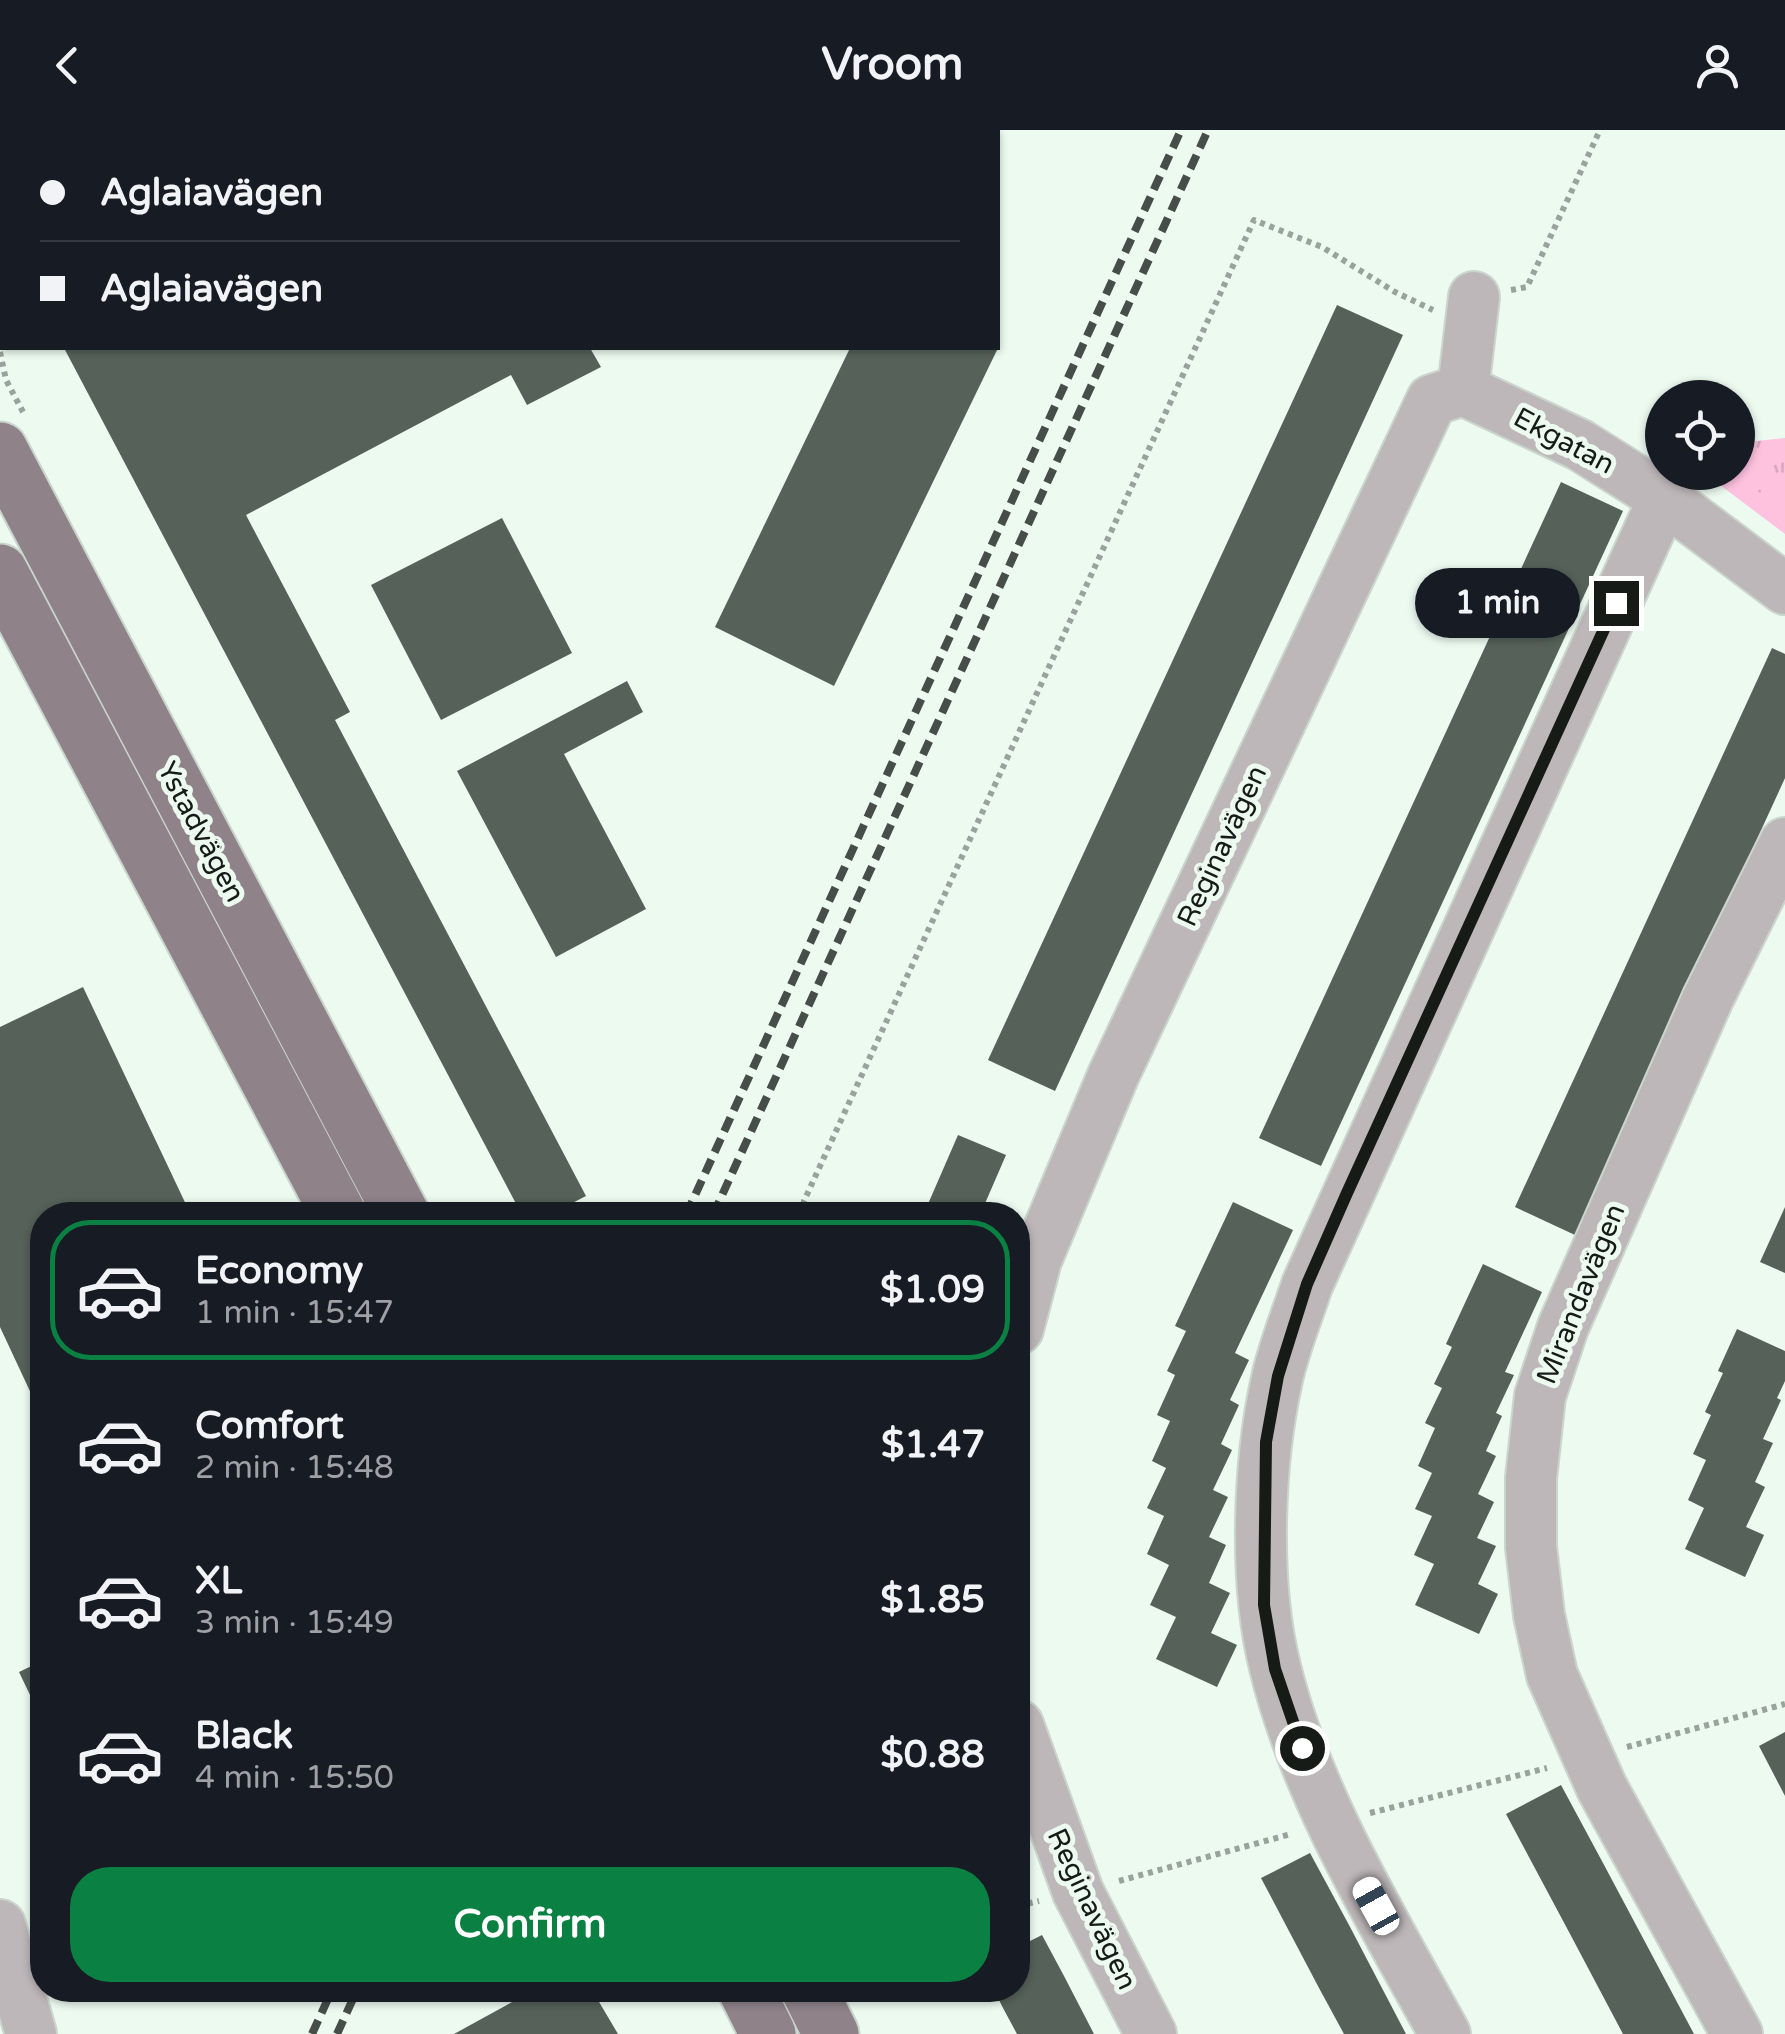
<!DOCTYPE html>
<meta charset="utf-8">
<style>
body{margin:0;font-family:"Varela Round",sans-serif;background:#20242c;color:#f1f3f6;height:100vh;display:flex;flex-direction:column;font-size:38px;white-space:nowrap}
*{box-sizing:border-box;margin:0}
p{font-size:32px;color:#9ea1a6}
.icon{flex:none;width:55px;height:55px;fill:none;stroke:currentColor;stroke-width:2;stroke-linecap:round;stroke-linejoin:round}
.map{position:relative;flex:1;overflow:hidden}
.sheet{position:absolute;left:30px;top:1072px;width:1000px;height:800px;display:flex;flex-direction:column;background:#171b24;border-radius:40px;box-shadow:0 2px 8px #0004}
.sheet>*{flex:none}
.guide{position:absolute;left:0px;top:0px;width:1000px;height:220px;box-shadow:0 2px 8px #0004;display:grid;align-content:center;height:220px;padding:0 40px;background:#171b24}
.tools{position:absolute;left:1645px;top:250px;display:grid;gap:20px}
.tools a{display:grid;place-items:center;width:110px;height:110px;border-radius:50%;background:#171b24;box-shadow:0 2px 8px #0004;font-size:50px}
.end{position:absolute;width:45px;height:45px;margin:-22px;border:12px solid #161b18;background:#fff;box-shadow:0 0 0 5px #fff}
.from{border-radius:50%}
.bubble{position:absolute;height:70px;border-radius:35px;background:#171b24;box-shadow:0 2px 8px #0004;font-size:32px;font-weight:800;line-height:70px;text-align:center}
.car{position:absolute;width:30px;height:60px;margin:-30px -15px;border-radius:12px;box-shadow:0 0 8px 2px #0007;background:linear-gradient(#fff 24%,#345 0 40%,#fff 0 76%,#345 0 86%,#fff 0)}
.guide b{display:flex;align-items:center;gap:35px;height:95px;font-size:38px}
.guide b+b{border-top:2px solid #363941}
.guide i{width:25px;height:25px;background:#f1f3f6}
ul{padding:18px 0 0;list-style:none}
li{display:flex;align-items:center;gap:30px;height:140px;margin:0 20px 15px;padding:0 20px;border:5px solid transparent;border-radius:40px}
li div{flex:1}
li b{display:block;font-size:38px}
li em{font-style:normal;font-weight:800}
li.current{border-color:#0b8043}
li>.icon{width:90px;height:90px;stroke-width:1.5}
.button{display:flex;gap:20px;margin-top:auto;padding:20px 40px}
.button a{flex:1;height:115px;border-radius:40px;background:#0b8043;color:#fff;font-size:40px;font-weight:800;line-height:115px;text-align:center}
header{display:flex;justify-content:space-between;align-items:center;height:130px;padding:0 40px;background:#171b24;font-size:45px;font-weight:800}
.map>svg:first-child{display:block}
.green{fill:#fec2df}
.park{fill:url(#park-tufts)}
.building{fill:#556159}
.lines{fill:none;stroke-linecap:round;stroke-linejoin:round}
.minor-casing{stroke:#cad6cd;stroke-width:54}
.major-casing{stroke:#cad6cd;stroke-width:59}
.path{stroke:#98a39c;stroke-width:6;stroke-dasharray:5 5;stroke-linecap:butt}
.minor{stroke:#beb7ba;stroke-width:50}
.major{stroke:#8f8389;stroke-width:55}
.rail{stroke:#474e49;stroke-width:8;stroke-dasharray:15 8;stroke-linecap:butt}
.route{stroke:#161b18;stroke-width:12}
.labels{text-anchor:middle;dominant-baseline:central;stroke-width:10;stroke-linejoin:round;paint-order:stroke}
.street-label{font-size:28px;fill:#161b18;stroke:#ecfaf0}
</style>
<header><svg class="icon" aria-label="back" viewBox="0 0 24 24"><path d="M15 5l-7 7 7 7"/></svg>Vroom<svg class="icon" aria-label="person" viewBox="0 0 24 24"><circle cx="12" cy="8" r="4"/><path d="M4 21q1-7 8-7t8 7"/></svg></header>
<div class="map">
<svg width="1785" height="1904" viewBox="0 0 1785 1904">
<defs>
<pattern id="park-tufts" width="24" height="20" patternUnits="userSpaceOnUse" patternTransform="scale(2.5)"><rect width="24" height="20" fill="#fec2df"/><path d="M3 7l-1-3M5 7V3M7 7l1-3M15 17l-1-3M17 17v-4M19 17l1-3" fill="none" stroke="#d9a6bf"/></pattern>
</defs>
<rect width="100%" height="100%" fill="#ecfaf0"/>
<path class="green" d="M1785,308V404L1704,343L1738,342Z"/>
<path class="park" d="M1785,308V383L1735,343L1738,313Z"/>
<g class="building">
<path d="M1337,175L1403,205L1055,961L988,930Z"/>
<path d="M64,218H590L601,237L527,275L511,245L246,385L350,582L335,590L586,1066L549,1085H522Z"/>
<path d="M850,218H998L834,556L715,497Z"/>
<path d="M1561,352L1623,381L1321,1036L1259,1008Z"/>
<path d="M502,388L572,523L441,590L371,455Z"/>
<path d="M1772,518L1785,524V648L1575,1105L1515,1077Z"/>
<path d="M627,551L643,582L564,624L646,779L556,827L457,641Z"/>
<path d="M83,857L191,1085H42V1287L0,1197V897Z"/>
<path d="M958,1005L1006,1025L980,1085H932L935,1077L928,1074Z"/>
<path d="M1233,1072L1293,1100L1235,1223L1249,1230L1230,1270L1239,1275L1221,1314L1232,1320L1213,1360L1228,1367L1209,1407L1226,1415L1209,1453L1230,1463L1211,1503L1237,1515L1217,1557L1156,1529L1176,1487L1150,1475L1169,1435L1147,1424L1164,1386L1147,1378L1166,1338L1152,1331L1170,1291L1157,1285L1175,1245L1167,1241L1186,1201L1175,1196Z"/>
<path d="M1785,1077V1143L1760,1132Z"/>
<path d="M1483,1134L1542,1162L1505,1242L1514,1245L1496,1283L1502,1286L1486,1321L1496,1326L1478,1364L1494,1372L1477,1408L1496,1416L1478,1454L1498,1464L1479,1504L1415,1475L1434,1434L1414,1425L1432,1386L1415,1379L1432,1343L1418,1336L1435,1298L1425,1293L1442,1258L1434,1254L1452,1217L1446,1214Z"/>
<path d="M1737,1199L1785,1221V1251L1777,1268L1781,1270L1763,1309L1773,1313L1755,1352L1765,1357L1746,1397L1764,1405L1745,1447L1685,1419L1704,1378L1688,1370L1706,1330L1693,1324L1711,1285L1705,1282L1723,1243L1718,1241Z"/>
<path d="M42,1531V1590L19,1542Z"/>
<path d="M1785,1602V1666L1759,1616Z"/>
<path d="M1561,1655L1603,1733L1694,1904H1623L1569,1802L1506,1684Z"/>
<path d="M1310,1723L1349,1795L1406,1904H1344L1319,1858L1261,1748Z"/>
<path d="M1042,1805L1064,1846L1094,1904H1017L1003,1878L994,1860H1018V1817Z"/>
<path d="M534,1860H592L618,1904H454Z"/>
</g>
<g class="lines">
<g class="minor-casing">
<g id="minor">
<path d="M1463,260L1580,315L1664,368L1785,459"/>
<path d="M1463,260L1474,167"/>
<path d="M1018,1199L1036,1130L1113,946L1432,270L1463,260"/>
<path d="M1018,1595L1078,1762L1151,1904"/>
<path d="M0,1795L31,1904"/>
<path d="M1445,1904C1382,1789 1306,1665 1275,1537C1254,1453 1258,1334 1277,1249C1284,1217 1297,1186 1307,1155L1664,368"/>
<path d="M1737,1904L1602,1658L1552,1545L1539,1485L1531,1417V1348L1540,1266L1563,1197L1708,868L1785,713"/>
</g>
</g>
<g class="major-casing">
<g id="major">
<path d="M0,320L402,1085"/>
<path d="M0,442L339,1085"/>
<path d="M746,1860L768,1904"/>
<path d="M809,1860L831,1904"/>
</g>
</g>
<g class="path">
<path d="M1511,160L1527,157L1600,0"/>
<path d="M0,222L6,250L23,282"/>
<path d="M802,1085L804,1071L1254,90L1322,117L1395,162L1433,180"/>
<path d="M1627,1617L1785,1574"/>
<path d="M1370,1683L1547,1638"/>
<path d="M1119,1751L1291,1704"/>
<path d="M1018,1776L1039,1771"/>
</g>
<use href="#minor" class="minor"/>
<use href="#major" class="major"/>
<g class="rail">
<path d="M686,1085L1181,0"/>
<path d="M713,1085L1208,0"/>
<path d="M312,1904L332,1860"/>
<path d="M337,1904L357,1860"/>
</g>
</g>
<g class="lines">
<path class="route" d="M1302,1618L1275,1539L1264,1475L1266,1312L1278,1246L1307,1154L1347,1063L1616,473"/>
</g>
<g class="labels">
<g class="street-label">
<text transform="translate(1564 311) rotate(28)">Ekgatan</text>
<text transform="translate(201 702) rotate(62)">Ystadvägen</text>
<text transform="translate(1222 716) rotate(-65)">Reginavägen</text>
<text transform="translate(1581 1164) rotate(-68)">Mirandavägen</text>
<text transform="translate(1092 1779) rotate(65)">Reginavägen</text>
</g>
</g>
</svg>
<div class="tools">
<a><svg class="icon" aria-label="locate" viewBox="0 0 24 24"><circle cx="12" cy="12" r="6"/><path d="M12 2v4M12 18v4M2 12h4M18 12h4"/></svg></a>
</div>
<i class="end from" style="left:1302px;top:1618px"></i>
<i class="end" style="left:1616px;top:473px"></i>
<div class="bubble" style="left:1415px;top:438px;width:165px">1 min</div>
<i class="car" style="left:1376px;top:1776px;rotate:331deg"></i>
<div class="guide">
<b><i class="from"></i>Aglaiavägen</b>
<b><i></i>Aglaiavägen</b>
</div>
<section class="sheet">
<ul>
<li class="current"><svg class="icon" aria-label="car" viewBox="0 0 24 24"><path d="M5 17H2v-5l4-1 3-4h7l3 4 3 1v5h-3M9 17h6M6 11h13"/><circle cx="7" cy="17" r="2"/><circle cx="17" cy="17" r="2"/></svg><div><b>Economy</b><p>1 min · 15:47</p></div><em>$1.09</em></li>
<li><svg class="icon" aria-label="car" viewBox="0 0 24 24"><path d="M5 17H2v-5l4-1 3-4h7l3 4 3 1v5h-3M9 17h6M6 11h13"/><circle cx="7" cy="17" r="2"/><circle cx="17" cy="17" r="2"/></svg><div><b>Comfort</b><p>2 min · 15:48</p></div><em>$1.47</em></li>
<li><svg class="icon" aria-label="car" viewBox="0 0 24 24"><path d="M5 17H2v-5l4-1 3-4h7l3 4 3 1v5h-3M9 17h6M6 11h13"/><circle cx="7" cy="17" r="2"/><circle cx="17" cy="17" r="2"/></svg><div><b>XL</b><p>3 min · 15:49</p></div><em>$1.85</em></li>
<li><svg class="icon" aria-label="car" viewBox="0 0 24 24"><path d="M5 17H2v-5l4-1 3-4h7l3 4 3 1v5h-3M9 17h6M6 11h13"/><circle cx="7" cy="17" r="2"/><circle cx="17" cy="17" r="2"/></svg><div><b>Black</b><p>4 min · 15:50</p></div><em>$0.88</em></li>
</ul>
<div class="button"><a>Confirm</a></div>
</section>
</div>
